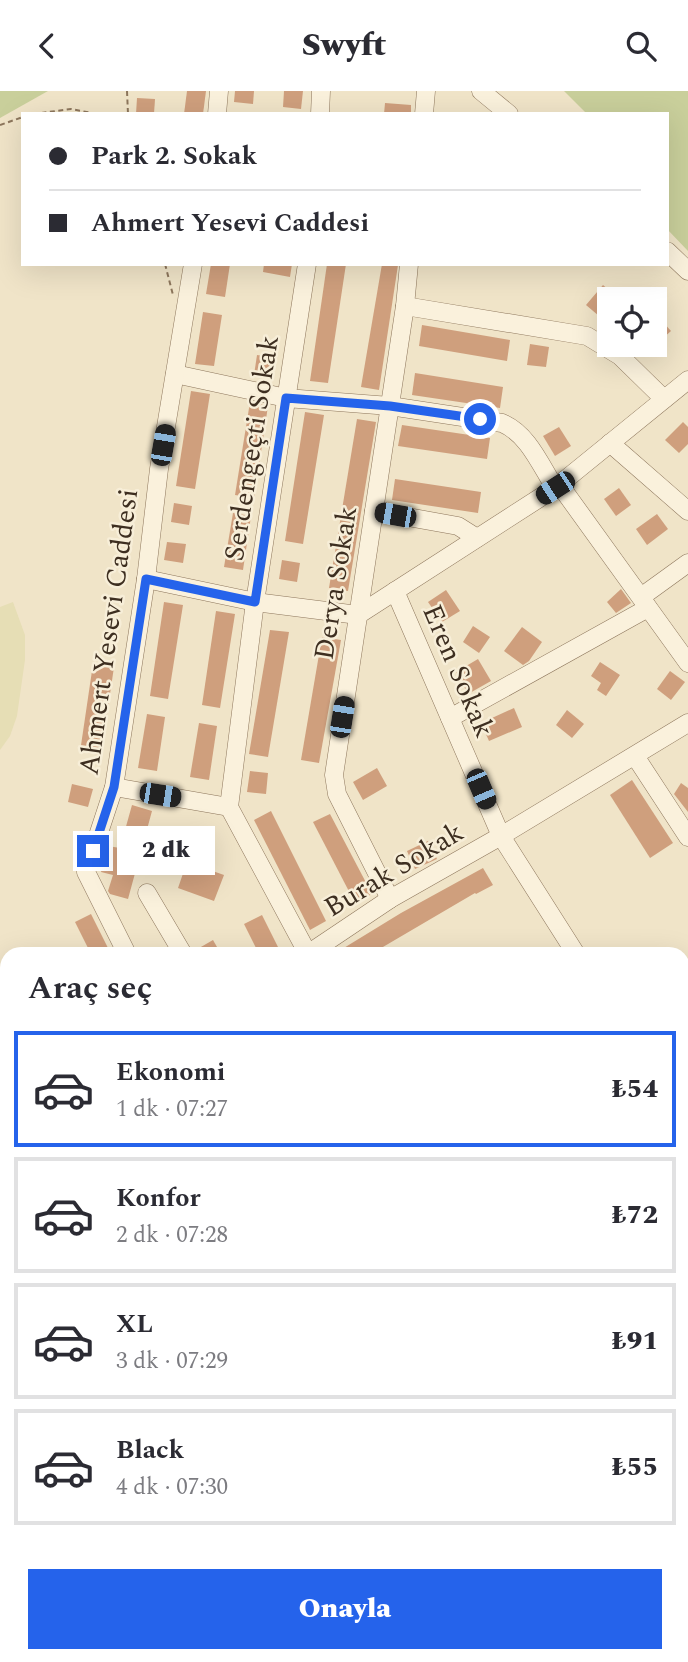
<!DOCTYPE html>
<html lang="tr">
<meta charset="utf-8">
<style>
body{margin:0;font-family:Spectral,serif;background:#f7f7f7;color:#2b2b33;height:100vh;display:flex;flex-direction:column;font-size:26px;white-space:nowrap}
*{box-sizing:border-box;margin:0}
p{font-size:23px;color:#7c7c81}
.icon{flex:none;width:38px;height:38px;fill:none;stroke:currentColor;stroke-width:2;stroke-linecap:round;stroke-linejoin:round}
.map{position:relative;flex:1;overflow:hidden}
.sheet{position:absolute;left:0px;top:856px;width:690px;height:716px;display:flex;flex-direction:column;background:#fff;border-radius:21px 21px 0 0;box-shadow:0 7px 28px #0002}
.sheet>*{flex:none}
.banner{position:absolute;left:21px;top:21px;width:648px;height:154px;border-radius:0px;box-shadow:0 7px 28px #0002;display:grid;align-content:center;height:154px;padding:0 28px;background:#fff}
.fabs{position:absolute;left:597px;top:196px;display:grid;gap:14px}
.fabs a{display:grid;place-items:center;width:70px;height:70px;border-radius:0px;background:#fff;box-shadow:0 7px 28px #0002;font-size:35px}
.end{position:absolute;width:32px;height:32px;margin:-16px;border:9px solid #2563eb;background:#fff;box-shadow:0 0 0 4px #fff}
.from{border-radius:50%}
.bubble{position:absolute;height:49px;border-radius:0px;background:#fff;box-shadow:0 7px 28px #0002;font-size:23px;font-weight:800;line-height:49px;text-align:center}
.car{position:absolute;width:21px;height:42px;margin:-21px -10px;border-radius:9px;box-shadow:0 0 5px 2px #0007;background:linear-gradient(#222 24%,#8ab4d8 0 40%,#222 0 76%,#8ab4d8 0 86%,#222 0)}
.banner b{display:flex;align-items:center;gap:24px;height:66px;font-size:26px}
.banner b+b{border-top:2px solid #e1e1e2}
.banner i{width:18px;height:18px;background:#2b2b33}
ul{padding:0;list-style:none}
li{display:flex;align-items:center;gap:21px;height:116px;margin:0 14px 10px;padding:0 14px;border:4px solid #e1e1e2;border-radius:0px}
li div{flex:1}
li b{display:block;font-size:26px}
li em{font-style:normal;font-weight:800}
li.selected{border-color:#2563eb}
li>.icon{width:63px;height:63px;stroke-width:1.5}
h2{padding:0 28px;font-size:32px;line-height:84px}
.cta{display:flex;gap:14px;margin-top:auto;padding:14px 28px}
.cta a{flex:1;height:80px;border-radius:0px;background:#2563eb;color:#fff;font-size:28px;font-weight:800;line-height:80px;text-align:center}
header{display:flex;justify-content:space-between;align-items:center;height:91px;padding:0 28px;background:#fff;font-size:32px;font-weight:800}
.map>svg:first-child{display:block}
.farmland{fill:#e6deb5}
.green{fill:#c9cf9b}
.building{fill:#cf9f7d}
.lines{fill:none;stroke-linecap:round;stroke-linejoin:round}
.minor-casing{stroke:#8d765c;stroke-width:19}
.major-casing{stroke:#5b4430;stroke-width:24}
.path{stroke:#8d765c;stroke-width:2;stroke-dasharray:5 3.5;stroke-linecap:butt}
.minor{stroke:#faf1dc;stroke-width:18}
.major{stroke:#f3d9a0;stroke-width:23}
.route{stroke:#2563eb;stroke-width:9}
.labels{text-anchor:middle;dominant-baseline:central;stroke-width:5;stroke-linejoin:round;paint-order:stroke}
.street-label{font-size:28px;fill:#3d2e20;stroke:#f7eed8}
</style>
<header><svg class="icon" aria-label="back" viewBox="0 0 24 24"><path d="M15 5l-7 7 7 7"/></svg>Swyft<svg class="icon" aria-label="search" viewBox="0 0 24 24"><circle cx="10" cy="10" r="6"/><path d="M15 15l6 6"/></svg></header>
<div class="map">
<svg width="688" height="1571" viewBox="0 0 688 1571">
<rect width="100%" height="100%" fill="#f0e4c8"/>
<path class="farmland" d="M13,511L25,544V569L17,625L10,645L0,659V516Z"/>
<g class="green">
<path d="M0,0H48L0,27Z"/>
<path d="M564,0H688V160L667,138V23H587Z"/>
<path d="M683,1365L688,1370V1571H481L474,1565L682,1564Z"/>
</g>
<g class="building">
<path d="M187,0H206L203,23H184Z"/>
<path d="M235,0H254L253,13L234,11Z"/>
<path d="M284,0H303L301,18L283,16Z"/>
<path d="M137,7L155,8L154,23H136Z"/>
<path d="M385,12L411,14V23H384Z"/>
<path d="M211,173H230L225,206L206,203Z"/>
<path d="M264,173H292L290,186L263,181Z"/>
<path d="M327,173H346L328,292L310,290Z"/>
<path d="M382,173L398,174L379,299L361,296Z"/>
<path d="M603,194L619,208H609V214L599,225L586,214Z"/>
<path d="M203,221L222,224L214,275L195,273Z"/>
<path d="M654,221L671,240L654,255Z"/>
<path d="M422,234L510,249L507,270L419,255Z"/>
<path d="M530,253L549,256L546,276L527,274Z"/>
<path d="M257,264L276,267L273,287L254,284Z"/>
<path d="M415,282L503,296L500,317L412,304Z"/>
<path d="M191,300L210,303L195,398L176,395Z"/>
<path d="M250,311L268,315L254,407L235,404Z"/>
<path d="M305,321L324,324L303,453L285,450Z"/>
<path d="M357,328L376,331L348,500L329,497Z"/>
<path d="M683,331L688,336V353L679,362L665,349Z"/>
<path d="M402,334L490,347L487,368L398,355Z"/>
<path d="M559,336L571,355L555,365L543,345Z"/>
<path d="M395,388L481,401L478,422L392,409Z"/>
<path d="M619,397L631,414L616,425L604,408Z"/>
<path d="M174,412L192,415L189,434L171,431Z"/>
<path d="M233,422L251,425L243,479L224,476Z"/>
<path d="M657,423L668,438L647,454L636,438Z"/>
<path d="M167,451L186,453L183,472L164,469Z"/>
<path d="M282,469L300,472L297,491L279,488Z"/>
<path d="M621,498L631,512L616,522L607,511Z"/>
<path d="M446,499L460,520L442,531L428,511Z"/>
<path d="M164,511L183,514L168,608L150,605Z"/>
<path d="M216,520L235,523L220,617L202,614Z"/>
<path d="M473,535L490,546L479,562L463,551Z"/>
<path d="M522,536L542,551L529,570L523,574L504,560Z"/>
<path d="M270,539L289,541L268,666L249,663Z"/>
<path d="M322,546L341,549L319,672L301,669Z"/>
<path d="M478,568L491,590L468,603L456,581Z"/>
<path d="M600,571L620,584L606,605L597,599L601,592L591,585Z"/>
<path d="M93,573L114,576L101,664L80,661Z"/>
<path d="M670,580L685,591L671,609L657,598Z"/>
<path d="M514,617L522,636L489,650L481,632Z"/>
<path d="M567,619L584,633L572,647L556,634Z"/>
<path d="M147,623L165,626L157,680L138,677Z"/>
<path d="M199,632L217,635L209,689L190,686Z"/>
<path d="M377,677L387,695L363,709L353,691Z"/>
<path d="M250,680L268,682L266,703L247,701Z"/>
<path d="M632,689L673,752L650,767L610,704Z"/>
<path d="M681,692L688,697V721L674,703Z"/>
<path d="M72,693L93,698L88,716L68,711Z"/>
<path d="M132,714L152,720L128,808L110,803L108,800L113,784L101,781L108,755L120,757Z"/>
<path d="M271,720L326,830L310,839L254,729Z"/>
<path d="M330,723L372,803L355,812L313,731Z"/>
<path d="M428,750L437,768L415,778L407,760Z"/>
<path d="M187,771L224,784L214,810L178,797Z"/>
<path d="M483,777L493,794L476,803L475,802L371,863H334L401,822Z"/>
<path d="M91,823L108,857L96,863H91L75,831Z"/>
<path d="M262,824L279,858L270,863H259L244,833Z"/>
<path d="M213,849L221,863H194V860Z"/>
</g>
<g class="lines">
<g class="minor-casing">
<g id="minor">
<path d="M481,0L509,23"/>
<path d="M217,23L219,0"/>
<path d="M320,23L321,0"/>
<path d="M424,23L426,0"/>
<path d="M667,160L688,180"/>
<path d="M307,173L255,511L229,716L308,863"/>
<path d="M405,215L587,245L620,265L664,308"/>
<path d="M175,283L286,307L390,315L502,332C528,343 540,373 555,397"/>
<path d="M610,352L688,420"/>
<path d="M559,393L688,572"/>
<path d="M374,420L458,435L477,447"/>
<path d="M146,488L255,511L358,524L555,397L688,289"/>
<path d="M395,500L501,745L576,863"/>
<path d="M641,506L688,472"/>
<path d="M450,627L648,517"/>
<path d="M635,665L688,746"/>
<path d="M114,696L229,716"/>
<path d="M147,802L183,863"/>
<path d="M390,808L337,703L334,684L405,215L409,173"/>
<path d="M127,863L86,781L114,696L146,488L159,378L193,173"/>
<path d="M308,863L390,808L501,745L688,632"/>
<path d="M682,951L688,948"/>
<path d="M682,987L688,992"/>
<path d="M0,1002L7,999"/>
<path d="M0,1015L7,1026"/>
<path d="M682,1120L688,1125"/>
<path d="M682,1162L688,1156"/>
<path d="M682,1211L688,1216"/>
<path d="M0,1227L7,1224"/>
<path d="M0,1253L7,1249"/>
<path d="M682,1316L688,1309"/>
<path d="M682,1345L688,1350"/>
<path d="M682,1448L688,1454"/>
</g>
</g>
<g class="major-casing">
<g id="major">
<path d="M0,1273L7,1277"/>
<path d="M0,1305L7,1308"/>
<path d="M393,1564L400,1571"/>
<path d="M429,1564L436,1571"/>
</g>
</g>
<g class="path">
<path d="M127,0L128,23"/>
<path d="M33,23L71,18L97,23"/>
<path d="M0,34L23,26"/>
<path d="M165,173L173,204"/>
<path d="M282,1571L285,1564"/>
</g>
<use href="#minor" class="minor"/>
<use href="#major" class="major"/>
</g>
<g class="lines">
<path class="route" d="M93,760L114,696L146,488L255,511L286,307L390,315L480,328"/>
</g>
<g class="labels">
<g class="street-label">
<text transform="translate(252 357) rotate(-81)">Serdengeçti Sokak</text>
<text transform="translate(336 492) rotate(-81)">Derya Sokak</text>
<text transform="translate(109 541) rotate(-82)">Ahmert Yesevi Caddesi</text>
<text transform="translate(458 580) rotate(67)">Eren Sokak</text>
<text transform="translate(394 779) rotate(-31)">Burak Sokak</text>
</g>
</g>
</svg>
<div class="fabs">
<a><svg class="icon" aria-label="locate" viewBox="0 0 24 24"><circle cx="12" cy="12" r="6"/><path d="M12 2v4M12 18v4M2 12h4M18 12h4"/></svg></a>
</div>
<i class="end from" style="left:480px;top:328px"></i>
<i class="end" style="left:93px;top:760px"></i>
<div class="bubble" style="left:117px;top:735px;width:98px">2 dk</div>
<i class="car" style="left:163px;top:354px;rotate:10deg"></i>
<i class="car" style="left:555px;top:397px;rotate:237deg"></i>
<i class="car" style="left:395px;top:424px;rotate:280deg"></i>
<i class="car" style="left:342px;top:626px;rotate:9deg"></i>
<i class="car" style="left:481px;top:698px;rotate:157deg"></i>
<i class="car" style="left:160px;top:704px;rotate:99deg"></i>
<div class="banner">
<b><i class="from"></i>Park 2. Sokak</b>
<b><i></i>Ahmert Yesevi Caddesi</b>
</div>
<section class="sheet">
<h2>Araç seç</h2>
<ul>
<li class="selected"><svg class="icon" aria-label="car" viewBox="0 0 24 24"><path d="M5 17H2v-5l4-1 3-4h7l3 4 3 1v5h-3M9 17h6M6 11h13"/><circle cx="7" cy="17" r="2"/><circle cx="17" cy="17" r="2"/></svg><div><b>Ekonomi</b><p>1 dk · 07:27</p></div><em>₺54</em></li>
<li><svg class="icon" aria-label="car" viewBox="0 0 24 24"><path d="M5 17H2v-5l4-1 3-4h7l3 4 3 1v5h-3M9 17h6M6 11h13"/><circle cx="7" cy="17" r="2"/><circle cx="17" cy="17" r="2"/></svg><div><b>Konfor</b><p>2 dk · 07:28</p></div><em>₺72</em></li>
<li><svg class="icon" aria-label="car" viewBox="0 0 24 24"><path d="M5 17H2v-5l4-1 3-4h7l3 4 3 1v5h-3M9 17h6M6 11h13"/><circle cx="7" cy="17" r="2"/><circle cx="17" cy="17" r="2"/></svg><div><b>XL</b><p>3 dk · 07:29</p></div><em>₺91</em></li>
<li><svg class="icon" aria-label="car" viewBox="0 0 24 24"><path d="M5 17H2v-5l4-1 3-4h7l3 4 3 1v5h-3M9 17h6M6 11h13"/><circle cx="7" cy="17" r="2"/><circle cx="17" cy="17" r="2"/></svg><div><b>Black</b><p>4 dk · 07:30</p></div><em>₺55</em></li>
</ul>
<div class="cta"><a>Onayla</a></div>
</section>
</div>
